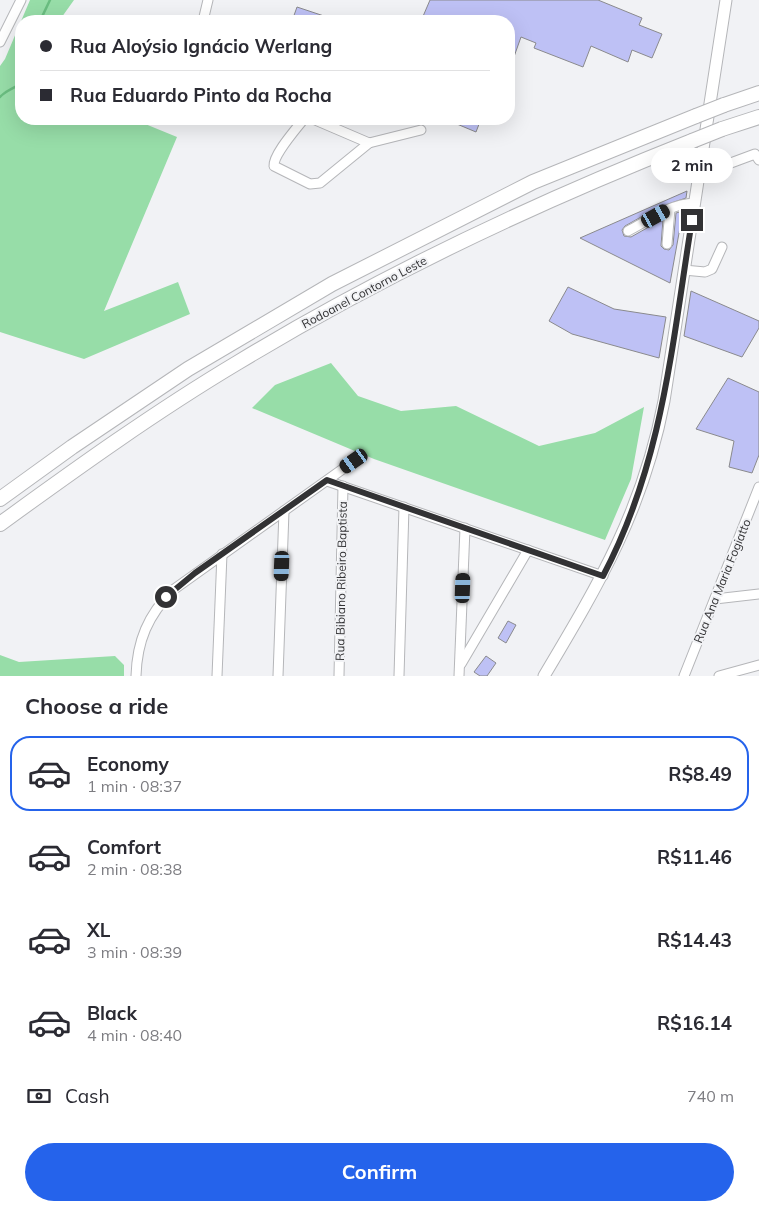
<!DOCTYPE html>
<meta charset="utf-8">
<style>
body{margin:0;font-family:Mulish,sans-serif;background:#f2f2f3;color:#2b2b33;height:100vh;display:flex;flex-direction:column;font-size:19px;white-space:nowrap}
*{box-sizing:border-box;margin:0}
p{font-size:16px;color:#7c7c81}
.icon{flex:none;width:28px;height:28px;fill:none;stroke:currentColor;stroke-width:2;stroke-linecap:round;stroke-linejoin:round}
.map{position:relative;height:676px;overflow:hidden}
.sheet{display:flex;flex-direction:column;background:#fff;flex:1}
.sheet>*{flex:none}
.top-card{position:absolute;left:15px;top:15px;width:500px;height:110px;border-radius:20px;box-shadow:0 5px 20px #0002;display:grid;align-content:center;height:110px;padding:0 25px;background:#fff}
.end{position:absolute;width:22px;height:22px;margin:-11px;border:6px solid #323234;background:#fff;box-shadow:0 0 0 2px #fff}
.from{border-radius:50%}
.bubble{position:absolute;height:35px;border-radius:18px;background:#fff;box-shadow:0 5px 20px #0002;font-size:16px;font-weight:700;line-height:35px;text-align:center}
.car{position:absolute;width:15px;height:30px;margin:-15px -8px;border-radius:6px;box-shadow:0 0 4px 1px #0007;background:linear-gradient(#222 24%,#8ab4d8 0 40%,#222 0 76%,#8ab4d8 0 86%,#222 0)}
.top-card b{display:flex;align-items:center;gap:18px;height:48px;font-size:19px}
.top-card b+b{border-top:1px solid #e1e1e2}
.top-card i{width:12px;height:12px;background:#2b2b33}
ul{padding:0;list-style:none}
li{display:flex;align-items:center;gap:15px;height:75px;margin:0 10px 8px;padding:0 15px;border:2px solid transparent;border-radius:20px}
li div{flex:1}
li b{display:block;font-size:19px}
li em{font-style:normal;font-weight:700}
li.active{border-color:#2563eb}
li>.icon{width:45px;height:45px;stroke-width:1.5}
h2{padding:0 25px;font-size:22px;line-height:60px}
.pay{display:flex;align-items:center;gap:12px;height:55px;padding:0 25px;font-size:19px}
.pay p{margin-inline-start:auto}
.action{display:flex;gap:10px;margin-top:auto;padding:10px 25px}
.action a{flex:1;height:58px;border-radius:30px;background:#2563eb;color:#fff;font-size:20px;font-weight:700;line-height:58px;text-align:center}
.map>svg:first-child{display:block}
.green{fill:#97dda8}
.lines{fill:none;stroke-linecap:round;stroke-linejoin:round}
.stream{stroke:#6abd80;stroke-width:2.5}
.building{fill:#bec1f5;stroke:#8a8a8d}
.minor-casing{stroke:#b5b6b9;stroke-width:11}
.major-casing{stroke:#b5b6b9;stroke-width:13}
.highway-casing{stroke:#b5b6b9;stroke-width:16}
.minor{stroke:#fff;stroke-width:9}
.major{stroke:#fff;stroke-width:11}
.highway{stroke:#fff;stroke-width:14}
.highway-bridge-casing{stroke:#b5b6b9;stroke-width:16;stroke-linecap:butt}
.highway-bridge{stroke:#fff;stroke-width:14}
.route{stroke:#323234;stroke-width:6}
.labels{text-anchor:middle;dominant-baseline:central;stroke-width:4;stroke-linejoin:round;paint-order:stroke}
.street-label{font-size:12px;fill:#323234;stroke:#f1f2f5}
</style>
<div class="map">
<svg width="759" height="676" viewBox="0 0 759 676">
<rect width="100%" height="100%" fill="#f1f2f5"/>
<g class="green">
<path d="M30,0H74L59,21H21V119H133L177,137L104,311L178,282L190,314L84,359L0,332V66L5,59Z"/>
<path d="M331,363L358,396L401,411L456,406L539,446L595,433L644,407L631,479L605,540L374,459L252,408L275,385Z"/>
<path d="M0,655L19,662L115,656L124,665V676H0Z"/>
</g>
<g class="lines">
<g class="stream">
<path d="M40,21L50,0"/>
<path d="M0,97C6,90 14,89 21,83"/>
</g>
</g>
<g class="building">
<path d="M430,0H598L642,18L639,25L662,34L652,58L632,50L628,62L591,46L583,67L534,48L536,43L521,37L510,68L509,21H421Z"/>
<path d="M297,7L336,20L335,21H292Z"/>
<path d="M445,119H481L476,132Z"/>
<path d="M687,191L686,198L657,208L625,226L622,230L624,236L631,237L663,219L661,246L664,249L669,250L673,245L676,213L683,211L670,283L580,238Z"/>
<path d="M568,287L614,309L666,317L659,358L572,334L549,321Z"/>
<path d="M691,291L759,321V328L742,357L684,336Z"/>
<path d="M728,378L759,392V455L752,473L729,467L734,441L696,429Z"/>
<path d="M508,621L516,625L506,643L498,638Z"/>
<path d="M486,656L496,663L487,676H480L474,672Z"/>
</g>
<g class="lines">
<g class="minor-casing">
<g id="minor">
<path d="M203,21L208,0"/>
<path d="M0,42L21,0"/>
<path d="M306,119L303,120C296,129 273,155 274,166L310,184L320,183L369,143"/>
<path d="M313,119L369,143L421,130"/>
<path d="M700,170L720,167L755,154L759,160"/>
<path d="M628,231C649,220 670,204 694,203"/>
<path d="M667,244L670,209"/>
<path d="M684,270L705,272L712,269L722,247"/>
<path d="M327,481L603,576"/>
<path d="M715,599L759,594"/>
<path d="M461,664L528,550"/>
<path d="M136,676C137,641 148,615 173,590L354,461"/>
<path d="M217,676L222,554"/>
<path d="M278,676L284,511"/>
<path d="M339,676L343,486"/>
<path d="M399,676L404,507"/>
<path d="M459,676L465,528"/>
<path d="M684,676L759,487"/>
<path d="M719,676L759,665"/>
</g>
</g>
<g class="major-casing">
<path id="major" d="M544,676C600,582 643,510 664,401L726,0"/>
</g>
<g class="highway-casing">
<g id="highway">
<path d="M724,105L759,93"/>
<path d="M722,129L759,117"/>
<path d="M0,499L72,447L188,369L332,284L533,182L696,116"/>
<path d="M0,524C77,468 155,412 237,363C382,275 535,203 692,141"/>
</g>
</g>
<use href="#minor" class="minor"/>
<use href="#major" class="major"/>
<use href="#highway" class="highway"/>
<g class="highway-bridge-casing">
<g id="highway-bridge">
<path d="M696,116L724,105"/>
<path d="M692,141L722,129"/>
</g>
</g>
<use href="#highway-bridge" class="highway-bridge"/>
</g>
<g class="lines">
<path class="route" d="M166,597L195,573L327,480L603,576C663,462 672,344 692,220"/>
</g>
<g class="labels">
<g class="street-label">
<text transform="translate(364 292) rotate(-28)">Rodoanel Contorno Leste</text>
<text transform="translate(341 581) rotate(-89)">Rua Bibiano Ribeiro Baptista</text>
<text transform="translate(722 581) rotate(-68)">Rua Ana Maria Fogiatto</text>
</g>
</g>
</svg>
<i class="end from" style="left:166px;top:597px"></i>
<i class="end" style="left:692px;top:220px"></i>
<div class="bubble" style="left:651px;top:148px;width:82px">2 min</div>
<i class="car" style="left:656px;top:216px;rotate:61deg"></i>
<i class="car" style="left:354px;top:461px;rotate:235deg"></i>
<i class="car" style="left:282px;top:566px;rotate:182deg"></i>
<i class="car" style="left:463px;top:588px;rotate:2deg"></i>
<div class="top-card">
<b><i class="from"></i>Rua Aloýsio Ignácio Werlang</b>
<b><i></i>Rua Eduardo Pinto da Rocha</b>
</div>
</div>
<section class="sheet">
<h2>Choose a ride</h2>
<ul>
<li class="active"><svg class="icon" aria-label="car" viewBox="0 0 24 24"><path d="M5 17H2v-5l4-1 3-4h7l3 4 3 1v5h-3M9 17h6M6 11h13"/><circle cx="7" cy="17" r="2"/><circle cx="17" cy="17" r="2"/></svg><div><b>Economy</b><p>1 min · 08:37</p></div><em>R$8.49</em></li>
<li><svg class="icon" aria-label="car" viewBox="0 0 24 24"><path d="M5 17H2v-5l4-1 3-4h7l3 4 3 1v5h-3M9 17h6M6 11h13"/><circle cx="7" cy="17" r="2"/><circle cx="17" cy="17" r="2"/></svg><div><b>Comfort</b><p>2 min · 08:38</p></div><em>R$11.46</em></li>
<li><svg class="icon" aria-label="car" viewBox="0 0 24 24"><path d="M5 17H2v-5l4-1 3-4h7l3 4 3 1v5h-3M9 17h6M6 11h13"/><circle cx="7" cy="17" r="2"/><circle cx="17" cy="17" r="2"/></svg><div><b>XL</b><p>3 min · 08:39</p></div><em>R$14.43</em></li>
<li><svg class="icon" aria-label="car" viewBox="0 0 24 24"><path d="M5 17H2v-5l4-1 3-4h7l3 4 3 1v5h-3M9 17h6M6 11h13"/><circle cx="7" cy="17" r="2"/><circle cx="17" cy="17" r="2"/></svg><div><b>Black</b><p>4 min · 08:40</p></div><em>R$16.14</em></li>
</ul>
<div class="pay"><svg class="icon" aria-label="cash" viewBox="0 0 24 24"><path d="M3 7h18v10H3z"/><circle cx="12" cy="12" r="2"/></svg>Cash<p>740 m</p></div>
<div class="action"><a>Confirm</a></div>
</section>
